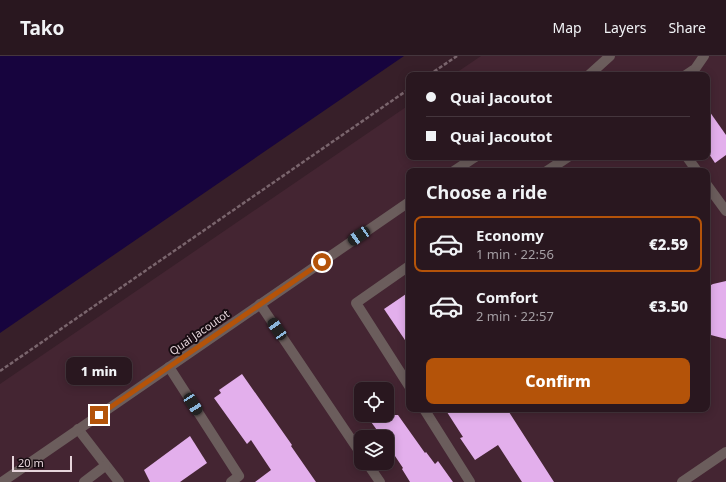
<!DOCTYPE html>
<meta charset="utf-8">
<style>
body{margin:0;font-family:"Noto Sans",sans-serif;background:#312028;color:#f1f3f6;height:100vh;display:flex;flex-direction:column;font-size:15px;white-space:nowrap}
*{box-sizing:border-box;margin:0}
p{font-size:13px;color:#a59fa4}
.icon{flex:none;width:22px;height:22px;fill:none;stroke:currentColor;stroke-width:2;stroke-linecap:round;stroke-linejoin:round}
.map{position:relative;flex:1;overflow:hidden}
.sheet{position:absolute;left:406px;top:112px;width:304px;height:244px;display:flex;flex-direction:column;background:#29171f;border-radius:8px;box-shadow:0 2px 10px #0003,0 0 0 1px #45363d}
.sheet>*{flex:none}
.hud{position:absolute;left:406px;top:16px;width:304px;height:88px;border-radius:8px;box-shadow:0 2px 10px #0003,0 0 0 1px #45363d;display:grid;align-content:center;height:88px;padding:0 20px;background:#29171f}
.tools{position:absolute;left:354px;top:326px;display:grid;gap:8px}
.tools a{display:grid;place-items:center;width:40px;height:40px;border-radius:8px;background:#29171f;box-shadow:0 2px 10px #0003,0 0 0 1px #45363d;font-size:20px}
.scale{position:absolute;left:12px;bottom:10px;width:60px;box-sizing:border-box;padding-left:4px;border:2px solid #e7d6dc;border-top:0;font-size:11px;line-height:14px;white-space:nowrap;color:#e7d6dc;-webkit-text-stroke:3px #170c11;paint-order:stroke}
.end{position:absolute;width:18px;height:18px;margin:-9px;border:5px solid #b45309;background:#fff;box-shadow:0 0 0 2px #fff}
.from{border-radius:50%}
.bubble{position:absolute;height:28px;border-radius:8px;background:#29171f;box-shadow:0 2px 10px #0003,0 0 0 1px #45363d;font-size:13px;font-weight:800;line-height:28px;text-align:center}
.car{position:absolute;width:12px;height:24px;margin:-12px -6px;border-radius:5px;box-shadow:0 0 3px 1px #0007;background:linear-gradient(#222 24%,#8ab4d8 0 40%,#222 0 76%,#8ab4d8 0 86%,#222 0)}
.hud b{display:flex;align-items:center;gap:14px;height:38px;font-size:15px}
.hud b+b{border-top:1px solid #45363d}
.hud i{width:10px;height:10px;background:#f1f3f6}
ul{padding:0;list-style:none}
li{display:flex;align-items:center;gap:12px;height:56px;margin:0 8px 6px;padding:0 12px;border:2px solid transparent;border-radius:8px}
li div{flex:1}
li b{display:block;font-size:15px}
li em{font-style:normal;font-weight:800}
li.selected{border-color:#b45309}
li>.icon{width:36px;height:36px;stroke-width:1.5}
h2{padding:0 20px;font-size:18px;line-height:48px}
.primary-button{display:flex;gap:8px;margin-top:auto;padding:8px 20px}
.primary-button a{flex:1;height:46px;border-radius:8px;background:#b45309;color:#fff;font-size:16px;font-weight:800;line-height:46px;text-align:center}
header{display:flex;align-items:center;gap:24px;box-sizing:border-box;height:56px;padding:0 20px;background:#29171f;border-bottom:1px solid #45363d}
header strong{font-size:19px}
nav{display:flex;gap:22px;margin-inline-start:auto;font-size:14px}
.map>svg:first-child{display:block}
.built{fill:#442532;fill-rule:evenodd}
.water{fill:#17043e}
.building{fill:#e3afec}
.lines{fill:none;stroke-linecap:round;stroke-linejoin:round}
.path{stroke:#7a656d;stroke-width:2.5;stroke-dasharray:4 2;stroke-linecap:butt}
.minor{stroke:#6b5d5c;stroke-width:10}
.route{stroke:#b45309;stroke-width:5}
.labels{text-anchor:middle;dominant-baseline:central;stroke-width:4;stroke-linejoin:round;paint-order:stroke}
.street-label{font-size:11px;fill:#e7d6dc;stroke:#170c11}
</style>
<header>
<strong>Tako</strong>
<nav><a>Map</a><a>Layers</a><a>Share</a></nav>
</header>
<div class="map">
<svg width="726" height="426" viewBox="0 0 726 426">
<rect width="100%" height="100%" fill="#371f29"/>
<path class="built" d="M481,0H726V426H0V328L409,49V101H707V19H453ZM409,115H707V353H409ZM361,333H387V359H361ZM361,381H387V407H361Z"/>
<path class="water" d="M0,0H404L0,277Z"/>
<g class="building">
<path d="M707,52L726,79V99L715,107L707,95Z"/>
<path d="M726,225V283L707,278V231L713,228Z"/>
<path d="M409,236V290L384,253Z"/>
<path d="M242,318L292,389L291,390L316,426H255L271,414L251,384L247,388L214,342L221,337L219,334Z"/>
<path d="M445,353H507L554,426H522L498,389L475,404L460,382L463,381Z"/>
<path d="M366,359H398L425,397L426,396L435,408L438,405L453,426H410L402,413L403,412L387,388V381H382Z"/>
<path d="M190,380L207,407L180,426H150L144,414Z"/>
</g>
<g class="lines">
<g class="path">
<path d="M429,19L457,0"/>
<path d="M0,315L409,33"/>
</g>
<g class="minor">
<path d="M589,19L610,0"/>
<path d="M686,19L695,13L704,0"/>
<path d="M687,101L697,115"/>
<path d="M454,115L475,101"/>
<path d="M547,115L568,101"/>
<path d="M707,129L726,155"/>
<path d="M409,210L356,247L409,330"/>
<path d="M260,248L361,398"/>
<path d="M169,311L239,420L231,426"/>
<path d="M424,353L470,426"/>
<path d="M78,373L119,426"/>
<path d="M367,407L380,426"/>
<path d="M2,426L409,146"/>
<path d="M84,426L105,410"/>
<path d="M682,426L726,396"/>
</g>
</g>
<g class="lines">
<path class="route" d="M99,359L322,206"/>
</g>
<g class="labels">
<g class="street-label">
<text transform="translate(199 276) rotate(-35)">Quai Jacoutot</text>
</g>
</g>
</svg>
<div class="tools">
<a><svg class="icon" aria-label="locate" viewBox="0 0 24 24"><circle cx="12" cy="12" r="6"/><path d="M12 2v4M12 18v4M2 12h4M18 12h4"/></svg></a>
<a><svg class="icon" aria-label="layers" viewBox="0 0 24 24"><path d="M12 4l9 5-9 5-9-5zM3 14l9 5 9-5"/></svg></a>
</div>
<div class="scale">20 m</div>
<i class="end from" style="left:322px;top:206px"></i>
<i class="end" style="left:99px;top:359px"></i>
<div class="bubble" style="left:66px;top:301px;width:66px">1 min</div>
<i class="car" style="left:359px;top:180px;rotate:236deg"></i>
<i class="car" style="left:277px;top:273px;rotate:326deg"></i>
<i class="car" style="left:193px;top:348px;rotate:147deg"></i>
<div class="hud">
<b><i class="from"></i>Quai Jacoutot</b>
<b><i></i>Quai Jacoutot</b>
</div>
<section class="sheet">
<h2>Choose a ride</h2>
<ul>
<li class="selected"><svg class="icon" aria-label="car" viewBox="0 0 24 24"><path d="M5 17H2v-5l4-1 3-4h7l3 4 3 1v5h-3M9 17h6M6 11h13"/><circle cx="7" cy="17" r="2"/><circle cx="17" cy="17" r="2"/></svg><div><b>Economy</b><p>1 min · 22:56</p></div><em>€2.59</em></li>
<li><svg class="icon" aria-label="car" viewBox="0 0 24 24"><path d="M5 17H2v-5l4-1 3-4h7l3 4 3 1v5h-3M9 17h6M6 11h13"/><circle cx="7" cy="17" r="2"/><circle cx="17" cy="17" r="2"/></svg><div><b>Comfort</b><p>2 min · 22:57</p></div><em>€3.50</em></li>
</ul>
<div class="primary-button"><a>Confirm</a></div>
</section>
</div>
